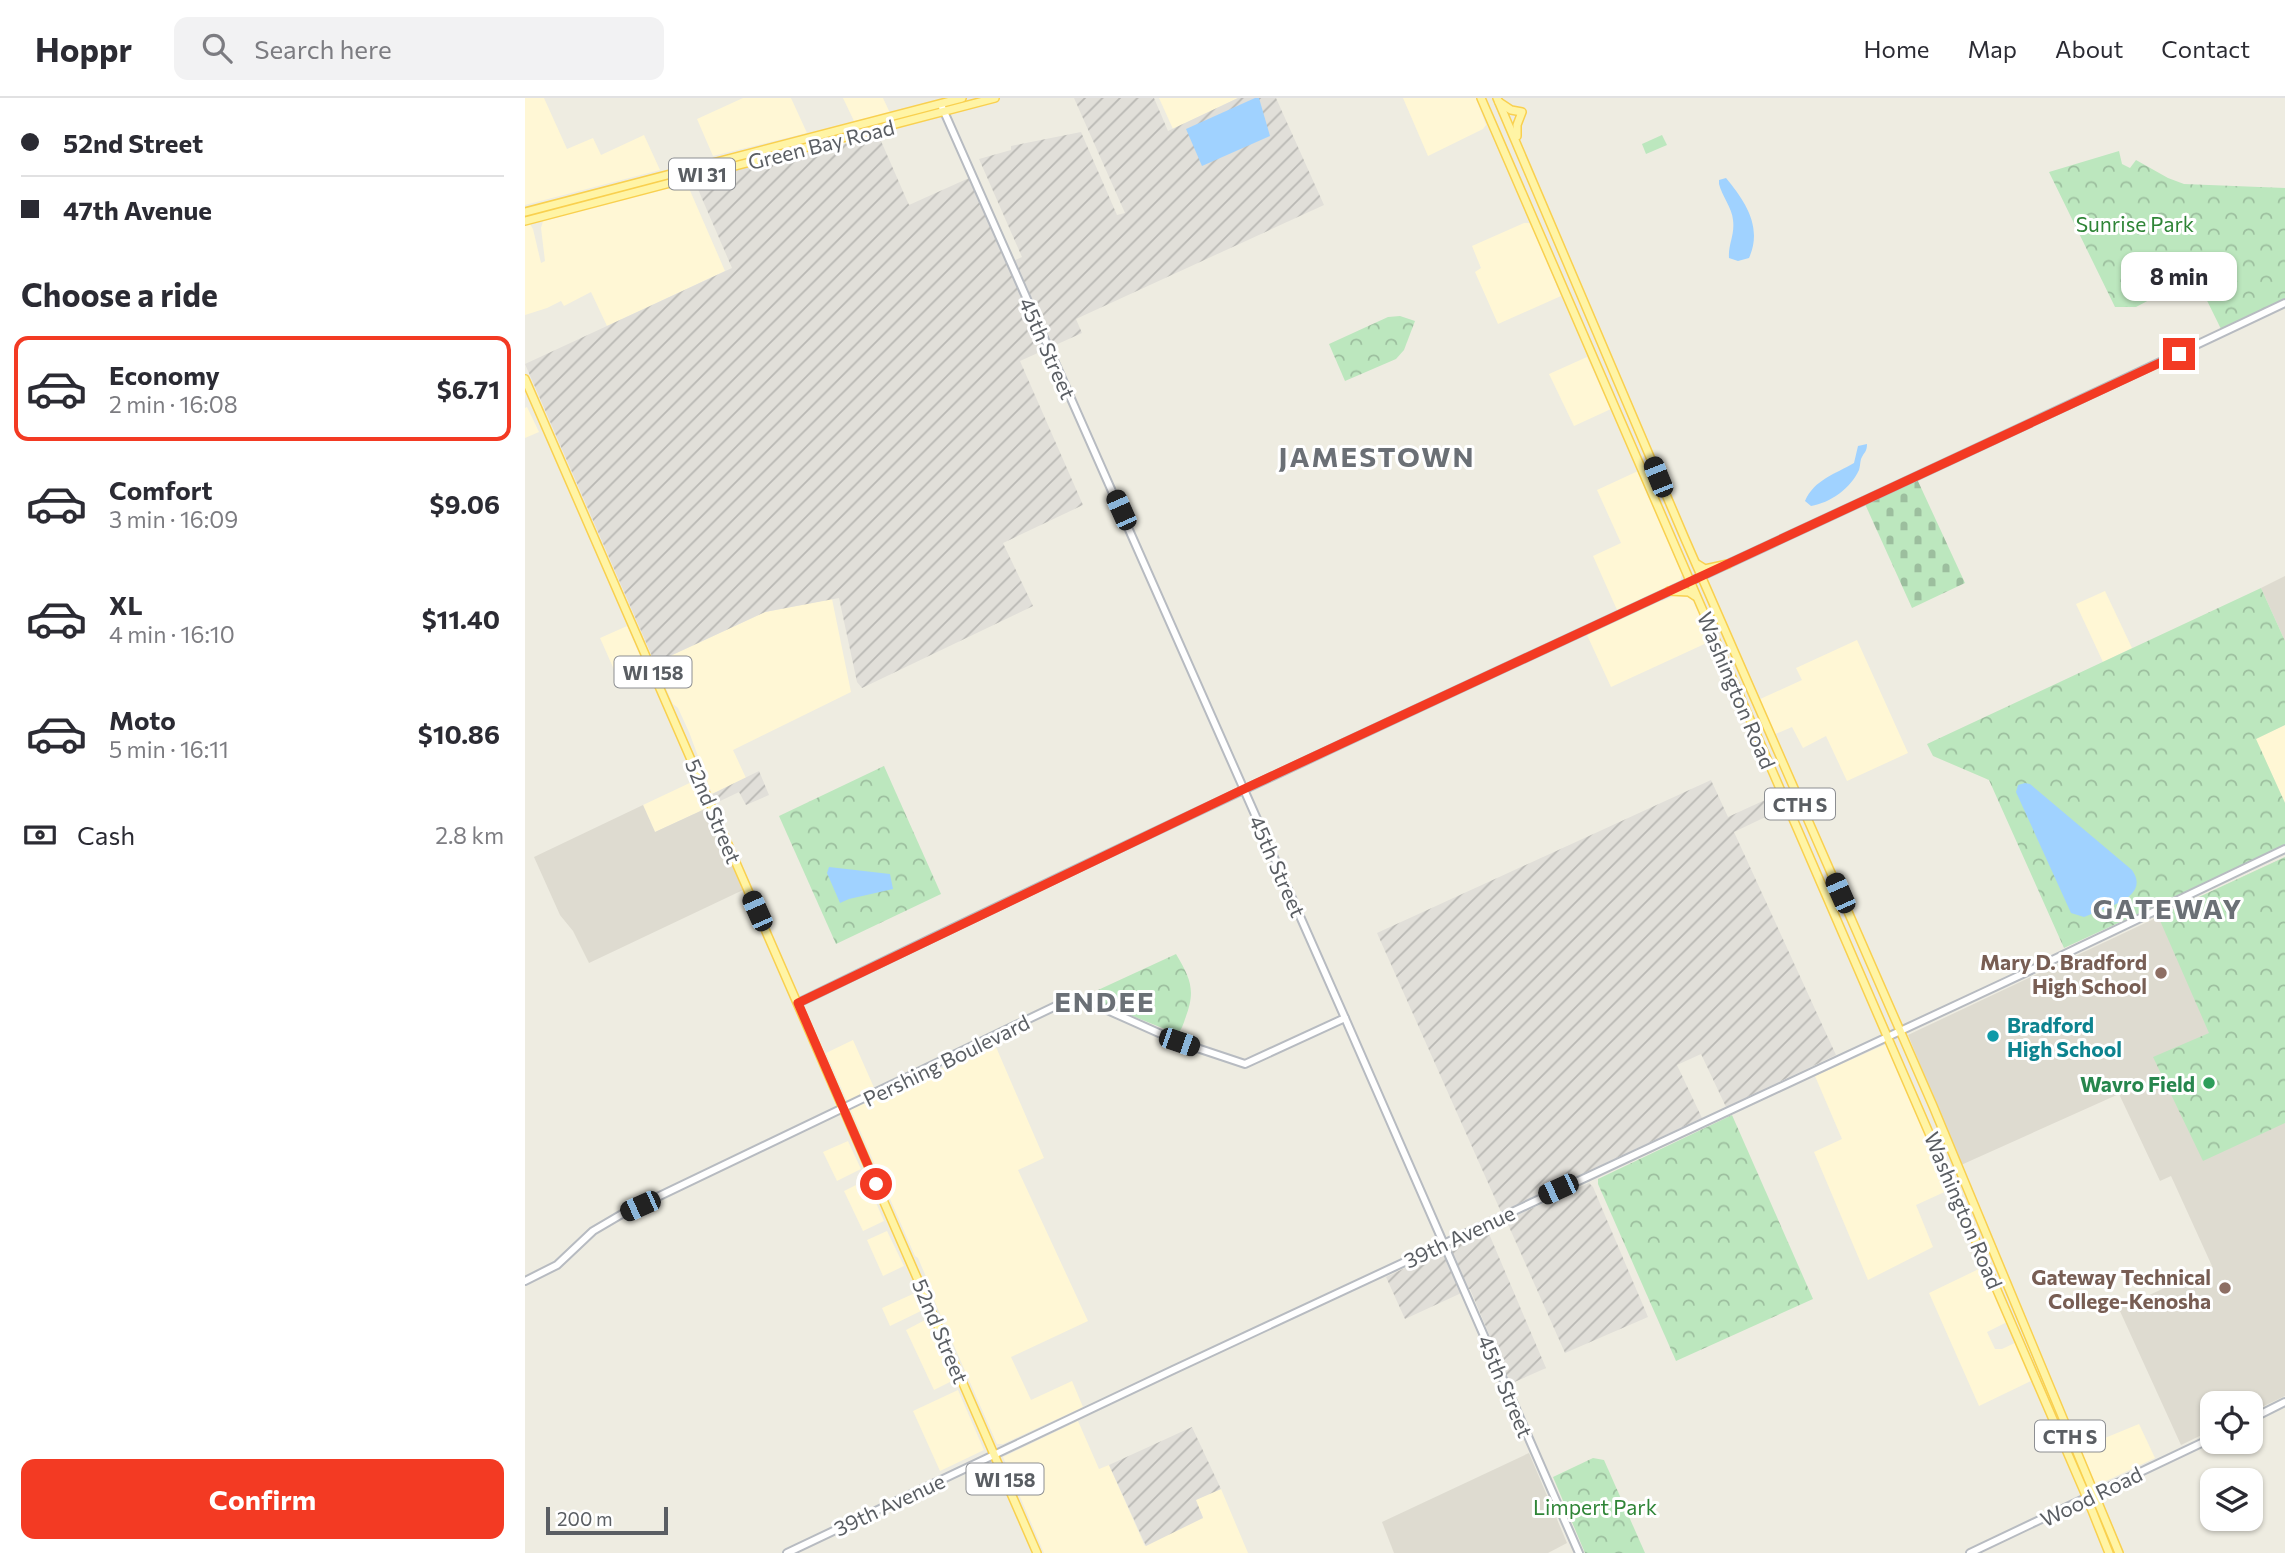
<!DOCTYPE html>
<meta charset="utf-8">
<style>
body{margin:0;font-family:Commissioner,sans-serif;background:#f2f2f3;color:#2b2b33;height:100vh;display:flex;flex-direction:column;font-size:26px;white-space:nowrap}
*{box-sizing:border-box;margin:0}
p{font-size:23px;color:#7c7c81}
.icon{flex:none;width:38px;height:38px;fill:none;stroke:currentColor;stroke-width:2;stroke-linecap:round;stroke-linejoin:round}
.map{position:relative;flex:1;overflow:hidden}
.side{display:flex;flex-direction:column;background:#fff;width:525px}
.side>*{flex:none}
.banner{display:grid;align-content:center;height:154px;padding:0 21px;background:#fff}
.tools{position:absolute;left:1675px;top:1293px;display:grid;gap:14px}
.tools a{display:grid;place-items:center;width:63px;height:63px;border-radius:14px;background:#fff;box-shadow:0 2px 5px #0004;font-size:35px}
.scale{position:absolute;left:21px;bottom:18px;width:122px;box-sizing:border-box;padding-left:7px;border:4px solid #5a5e63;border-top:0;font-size:19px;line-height:24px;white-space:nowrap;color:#5a5e63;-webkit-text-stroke:5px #fff;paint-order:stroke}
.end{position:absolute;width:32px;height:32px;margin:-16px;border:9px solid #f33a23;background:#fff;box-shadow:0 0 0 4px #fff}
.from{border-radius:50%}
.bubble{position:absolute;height:49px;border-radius:14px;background:#fff;box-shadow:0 2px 5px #0004;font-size:23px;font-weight:700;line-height:49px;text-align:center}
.car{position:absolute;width:21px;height:42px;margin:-21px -10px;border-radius:9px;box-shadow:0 0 5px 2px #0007;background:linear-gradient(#222 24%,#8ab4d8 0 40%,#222 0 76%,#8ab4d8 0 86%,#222 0)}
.banner b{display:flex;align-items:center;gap:24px;height:66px;font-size:26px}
.banner b+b{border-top:2px solid #e1e1e2}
.banner i{width:18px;height:18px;background:#2b2b33}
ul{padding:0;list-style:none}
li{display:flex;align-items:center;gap:21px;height:105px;margin:0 14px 10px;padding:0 7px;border:4px solid transparent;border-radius:14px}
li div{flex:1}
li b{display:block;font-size:26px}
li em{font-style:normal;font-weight:700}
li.on{border-color:#f33a23}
li>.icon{width:63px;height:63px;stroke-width:1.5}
h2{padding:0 21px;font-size:32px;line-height:84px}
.pay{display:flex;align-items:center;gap:18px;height:77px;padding:0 21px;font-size:26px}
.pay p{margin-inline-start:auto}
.primary-button{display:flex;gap:14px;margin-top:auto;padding:14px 21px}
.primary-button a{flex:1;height:80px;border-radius:14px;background:#f33a23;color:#fff;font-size:28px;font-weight:700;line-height:80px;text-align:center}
header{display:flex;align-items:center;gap:42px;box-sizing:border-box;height:98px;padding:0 35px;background:#fff;border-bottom:2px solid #e1e1e2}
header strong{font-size:33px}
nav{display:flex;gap:38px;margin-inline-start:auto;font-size:24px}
.search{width:490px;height:63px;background:#f2f2f3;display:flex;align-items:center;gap:18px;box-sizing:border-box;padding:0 24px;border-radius:14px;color:#7c7c81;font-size:26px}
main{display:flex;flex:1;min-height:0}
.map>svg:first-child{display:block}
.commercial{fill:#fff7d5}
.industrial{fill:url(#industrial-furrows)}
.education{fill:#dedbd0}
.grass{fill:#bce7be}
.cemetery{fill:url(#cemetery-stones)}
.park{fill:url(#park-crowns)}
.water{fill:#a0d2ff}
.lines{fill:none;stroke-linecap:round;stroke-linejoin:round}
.secondary-casing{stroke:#b7bbc1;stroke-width:10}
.primary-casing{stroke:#f9d04f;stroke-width:10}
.secondary{stroke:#fff;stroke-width:6}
.primary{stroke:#fff4a5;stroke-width:7}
.route{stroke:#f33a23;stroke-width:9}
.education-dot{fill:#8d6e63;stroke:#fff;stroke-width:2.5}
.culture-dot{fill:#0f9aa8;stroke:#fff;stroke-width:2.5}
.leisure-dot{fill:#2e9e5b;stroke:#fff;stroke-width:2.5}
.labels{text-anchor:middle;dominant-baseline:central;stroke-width:6;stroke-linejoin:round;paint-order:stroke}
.shield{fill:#fff;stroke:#8c8e92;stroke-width:2}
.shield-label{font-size:19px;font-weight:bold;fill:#5a5e63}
.street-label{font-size:21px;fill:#5a5e63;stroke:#fff}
.park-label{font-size:21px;fill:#2f8537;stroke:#fff}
.education-label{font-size:21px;font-weight:bold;fill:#785e54;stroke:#fff;text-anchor:end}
.culture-label{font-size:21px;font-weight:bold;fill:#0d838f;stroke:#fff;text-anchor:start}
.leisure-label{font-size:21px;font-weight:bold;fill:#27864d;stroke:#fff;text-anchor:end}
.district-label{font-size:28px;font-weight:bold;letter-spacing:2px;fill:#6b7076;stroke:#fff}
</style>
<header>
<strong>Hoppr</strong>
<div class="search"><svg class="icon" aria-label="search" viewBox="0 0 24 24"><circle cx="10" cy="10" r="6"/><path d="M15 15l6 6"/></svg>Search here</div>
<nav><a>Home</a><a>Map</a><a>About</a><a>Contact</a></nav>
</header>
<main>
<section class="side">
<div class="banner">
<b><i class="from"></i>52nd Street</b>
<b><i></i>47th Avenue</b>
</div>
<h2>Choose a ride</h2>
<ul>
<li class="on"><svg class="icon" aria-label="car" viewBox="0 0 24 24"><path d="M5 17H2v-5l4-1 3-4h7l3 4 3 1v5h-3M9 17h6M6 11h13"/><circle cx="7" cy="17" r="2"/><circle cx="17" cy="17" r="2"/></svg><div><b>Economy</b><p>2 min · 16:08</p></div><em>$6.71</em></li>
<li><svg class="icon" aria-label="car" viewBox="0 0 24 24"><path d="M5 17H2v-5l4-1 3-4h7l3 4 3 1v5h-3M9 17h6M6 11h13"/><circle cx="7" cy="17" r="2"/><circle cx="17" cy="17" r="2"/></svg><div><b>Comfort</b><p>3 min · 16:09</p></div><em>$9.06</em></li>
<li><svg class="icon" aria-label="car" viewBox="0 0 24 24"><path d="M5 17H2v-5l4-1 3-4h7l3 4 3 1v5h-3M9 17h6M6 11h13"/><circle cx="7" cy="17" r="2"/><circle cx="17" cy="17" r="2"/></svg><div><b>XL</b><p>4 min · 16:10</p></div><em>$11.40</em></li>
<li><svg class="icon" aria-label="car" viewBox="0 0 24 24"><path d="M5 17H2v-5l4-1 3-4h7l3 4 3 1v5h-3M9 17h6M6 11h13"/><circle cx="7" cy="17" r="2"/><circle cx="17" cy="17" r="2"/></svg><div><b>Moto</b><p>5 min · 16:11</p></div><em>$10.86</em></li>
</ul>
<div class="pay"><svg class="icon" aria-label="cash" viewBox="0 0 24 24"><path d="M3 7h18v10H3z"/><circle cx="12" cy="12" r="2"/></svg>Cash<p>2.8 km</p></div>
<div class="primary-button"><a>Confirm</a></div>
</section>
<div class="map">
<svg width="1760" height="1455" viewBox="0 0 1760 1455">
<defs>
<pattern id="industrial-furrows" width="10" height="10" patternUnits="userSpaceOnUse" patternTransform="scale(1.75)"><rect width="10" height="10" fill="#e1dfd9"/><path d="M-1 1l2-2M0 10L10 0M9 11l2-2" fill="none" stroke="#b9b8b4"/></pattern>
<pattern id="cemetery-stones" width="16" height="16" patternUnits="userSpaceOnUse" patternTransform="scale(1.75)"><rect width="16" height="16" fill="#bce7be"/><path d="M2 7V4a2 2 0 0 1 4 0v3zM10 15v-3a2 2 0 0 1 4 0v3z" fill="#9cbe9e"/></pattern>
<pattern id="park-crowns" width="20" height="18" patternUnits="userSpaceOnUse" patternTransform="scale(1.75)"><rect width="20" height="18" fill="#bce7be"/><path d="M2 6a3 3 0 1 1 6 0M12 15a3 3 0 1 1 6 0" fill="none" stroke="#9cbe9e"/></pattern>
</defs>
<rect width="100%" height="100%" fill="#eeece1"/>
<g class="commercial">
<path d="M0,0H19L42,51L68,40L76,57L119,37L135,72L0,107Z"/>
<path d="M218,0H266L282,35L188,58L172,21Z"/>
<path d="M318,0H358L365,15L329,23Z"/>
<path d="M634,0H713L648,31Z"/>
<path d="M878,0H951L961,27L958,31L903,58Z"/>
<path d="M159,85L163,88L200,173L82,228L66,194L39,208L36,203L22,210L0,217V125L5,126L8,131L16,165L20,163L16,130L18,123Z"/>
<path d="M999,125H1004L1008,130L1036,198L973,226L950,174L956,170L947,148Z"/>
<path d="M1062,259L1086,311L1049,328L1024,276Z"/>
<path d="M2,309L14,334L0,340V310Z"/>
<path d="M1113,373L1157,476L1155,484L1135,495L1137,503L1154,496H1165L1186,543L1086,589L1062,537L1096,521L1068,458L1096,445L1072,392Z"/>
<path d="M1580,493L1607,550L1578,564L1551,506Z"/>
<path d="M307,501L326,594L208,652L221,680L187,696L164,634L153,610L148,606L130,565L240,514Z"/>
<path d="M102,528L118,564L91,576L75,540Z"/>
<path d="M1332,542L1383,655L1322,683L1301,638L1278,650L1267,629L1248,637L1233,602L1277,582L1271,570Z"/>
<path d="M1760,627V705L1730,641Z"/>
<path d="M171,682L182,710L130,734L118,707Z"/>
<path d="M328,942L354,1001L462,948L468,947L471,949L519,1060L493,1072L563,1223L486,1259L506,1302L547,1283L558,1309L478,1346H472L405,1193L402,1181L393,1160L390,1158L301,955Z"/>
<path d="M1359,947H1364L1426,1091L1391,1107L1408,1149L1343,1182L1289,1054L1317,1041L1290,978Z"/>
<path d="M323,1043L336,1071L312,1083L298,1054Z"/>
<path d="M341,1082L359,1123L338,1133L319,1093Z"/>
<path d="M362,1133L379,1168L358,1178L342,1142Z"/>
<path d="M1458,1169L1484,1223L1462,1234L1470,1251H1477L1494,1243L1508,1282L1454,1308L1404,1195Z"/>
<path d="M390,1195L398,1212L365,1228L357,1210Z"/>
<path d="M402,1221L429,1282L409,1292L381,1232Z"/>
<path d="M433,1292L459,1352L415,1373L388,1313Z"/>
<path d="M553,1323L574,1371L584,1367L620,1448L678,1419L670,1402L696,1391L723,1455H519L478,1359Z"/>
<path d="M1614,1326L1630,1360L1579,1384L1569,1386L1553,1351Z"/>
</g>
<g class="industrial">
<path d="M549,0H629L643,33L713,0H751L799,107L551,221L557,235L495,263L558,407L478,445L508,508L337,590L332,584L314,500L240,514L130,565L0,266L207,170L172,89L176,80L352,38L356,43L384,107L444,80L482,166L497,159L454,61L486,52V48L556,34L592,117L600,115Z"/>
<path d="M234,673L244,697L221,707L214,694L191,705L187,696Z"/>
<path d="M1186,682L1203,719L1253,696L1259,710L1209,734L1311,957L1201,1009L1176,956L1152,967L1177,1020L976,1114L852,835Z"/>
<path d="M1064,1085L1068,1089L1123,1219L1040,1255L981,1122Z"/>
<path d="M962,1131L1021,1270L985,1286L945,1191L880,1221L861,1179Z"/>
<path d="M667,1329L696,1391L671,1402L678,1420L621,1448L584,1367Z"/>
</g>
<g class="education">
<path d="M1760,478V543L1736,490Z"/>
<path d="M118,707L130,734L182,710L218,792L64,865L48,833L35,817L9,759Z"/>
<path d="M1760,759V1298L1726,1314V1306H1687V1332L1656,1347L1594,1211L1687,1168L1646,1078L1635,1083L1594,996L1436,1067L1383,937Z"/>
<path d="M1004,1355L1042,1445L1023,1455H869L857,1424Z"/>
</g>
<path class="grass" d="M1137,37L1142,47L1121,56L1117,46Z"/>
<path class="cemetery" d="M1392,381L1440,485L1387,510L1340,406Z"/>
<g class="park">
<path d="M1594,53L1597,66L1605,70L1611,62L1643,80L1659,86L1760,90V201L1697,233L1662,162C1643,164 1634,183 1628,200L1611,209H1590L1524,74Z"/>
<path d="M875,218L890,223L879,252L871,261L820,283L804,246L863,219Z"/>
<path d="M1736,490L1760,543V627L1731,641L1760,705V748L1539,850L1464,682L1408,658L1402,646Z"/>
<path d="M359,668L416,796L311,846L254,718Z"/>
<path d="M1760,759V1025L1678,1063L1628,959L1684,935L1633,818Z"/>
<path d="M651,856C666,881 671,893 660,921C658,927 657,931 652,936L573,904L569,897L573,892Z"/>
<path d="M1207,1017L1288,1201L1151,1263L1073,1086V1081Z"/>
<path d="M1068,1360L1079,1362L1120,1455H1060L1028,1379Z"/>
</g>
<g class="water">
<path d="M730,0H734L745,38L677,68L661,31Z"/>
<path d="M1201,80C1220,103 1238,129 1224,160L1213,163L1204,160C1203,146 1210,137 1208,122C1207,110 1197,98 1194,86V82Z"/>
<path d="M1342,346C1342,354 1339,354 1336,361C1335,365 1335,369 1334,372C1326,390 1305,405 1286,408L1280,403C1289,382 1310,376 1329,365L1333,348Z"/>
<path d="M1500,685L1505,686L1607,772C1626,799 1582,809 1564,817L1559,819L1546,815L1491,694L1493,687Z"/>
<path d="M304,769L365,776L368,791L324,801L315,805L302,775Z"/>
</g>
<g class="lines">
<g class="secondary-casing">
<g id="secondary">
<path d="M417,9L820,920L1054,1455"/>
<path d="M273,905C765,665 1265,440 1760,205"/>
<path d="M0,1183L32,1167L68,1133L97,1116L539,904L562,903L654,944L720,966L820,920"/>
<path d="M1726,1321L1760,1304"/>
<path d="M262,1455L648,1272L1519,866L1760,751"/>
<path d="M1445,1455L1687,1340"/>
</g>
</g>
<g class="primary-casing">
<g id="primary">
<path d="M956,0L1562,1400L1584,1455"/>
<path d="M972,0L1160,441L1408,1008L1594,1455"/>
<path d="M974,4L986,12L997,14L992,27V38"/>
<path d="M0,114L437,0"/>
<path d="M0,123L470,0"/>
<path d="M0,281L512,1455"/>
<path d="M1172,466L1180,471L1203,466"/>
<path d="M1144,493L1164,494L1170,498"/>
</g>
</g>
<use href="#secondary" class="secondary"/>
<use href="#primary" class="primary"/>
</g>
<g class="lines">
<path class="route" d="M351,1086L273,905L719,691L1654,256"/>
</g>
<g class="education-dot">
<circle cx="1636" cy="875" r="7"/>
<circle cx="1700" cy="1190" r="7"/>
</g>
<circle class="culture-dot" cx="1468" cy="938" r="7"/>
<circle class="leisure-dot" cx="1684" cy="985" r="7"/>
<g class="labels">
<g class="shield">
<rect x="144" y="60.5" width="66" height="31" rx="5"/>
<rect x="89.5" y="558.5" width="77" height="31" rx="5"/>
<rect x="1240" y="690.5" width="70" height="31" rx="5"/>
<rect x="1510" y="1322.5" width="70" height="31" rx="5"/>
<rect x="441.5" y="1365.5" width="77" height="31" rx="5"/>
</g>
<g class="shield-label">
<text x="177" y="76">WI 31</text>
<text x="128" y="574">WI 158</text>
<text x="1275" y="706">CTH S</text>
<text x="1545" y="1338">CTH S</text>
<text x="480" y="1381">WI 158</text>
</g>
<g class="street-label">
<text transform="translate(296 46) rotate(-14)">Green Bay Road</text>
<text transform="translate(523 250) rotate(66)">45th Street</text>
<text transform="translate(1212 592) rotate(67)">Washington Road</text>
<text transform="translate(189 713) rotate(67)">52nd Street</text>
<text transform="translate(753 768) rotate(66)">45th Street</text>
<text transform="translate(421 962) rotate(-26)">Pershing Boulevard</text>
<text transform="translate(1439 1112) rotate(67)">Washington Road</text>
<text transform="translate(934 1138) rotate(-25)">39th Avenue</text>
<text transform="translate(416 1233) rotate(67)">52nd Street</text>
<text transform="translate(981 1288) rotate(67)">45th Street</text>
<text transform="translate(1566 1398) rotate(-26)">Wood Road</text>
<text transform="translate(364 1406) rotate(-25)">39th Avenue</text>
</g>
<g class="park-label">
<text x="1610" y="125">Sunrise Park</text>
<text x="1070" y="1408">Limpert Park</text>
</g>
<g class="education-label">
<text x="1622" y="863">Mary D. Bradford<tspan x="1622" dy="24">High School</tspan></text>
<text x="1686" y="1178">Gateway Technical<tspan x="1686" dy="24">College-Kenosha</tspan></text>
</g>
<g class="culture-label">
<text x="1482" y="926">Bradford<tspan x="1482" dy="24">High School</tspan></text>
</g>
<g class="leisure-label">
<text x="1670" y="985">Wavro Field</text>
</g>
<g class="district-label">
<text x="852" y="358">JAMESTOWN</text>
<text x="1643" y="810">GATEWAY</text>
<text x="580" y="903">ENDEE</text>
</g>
</g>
</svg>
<div class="tools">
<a><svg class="icon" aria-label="locate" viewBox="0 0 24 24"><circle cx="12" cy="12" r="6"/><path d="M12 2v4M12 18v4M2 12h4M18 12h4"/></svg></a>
<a><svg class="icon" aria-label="layers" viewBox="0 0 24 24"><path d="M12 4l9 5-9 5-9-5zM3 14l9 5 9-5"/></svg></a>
</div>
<div class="scale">200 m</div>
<i class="end from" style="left:351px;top:1086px"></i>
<i class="end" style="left:1654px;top:256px"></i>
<div class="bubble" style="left:1596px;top:154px;width:116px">8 min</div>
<i class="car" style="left:1133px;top:379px;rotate:338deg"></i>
<i class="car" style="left:596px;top:412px;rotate:336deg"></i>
<i class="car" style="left:1315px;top:795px;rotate:336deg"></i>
<i class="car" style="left:232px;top:813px;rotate:336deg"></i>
<i class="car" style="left:654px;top:944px;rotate:109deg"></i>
<i class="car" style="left:1033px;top:1091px;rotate:245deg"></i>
<i class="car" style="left:115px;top:1108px;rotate:246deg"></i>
</div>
</main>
